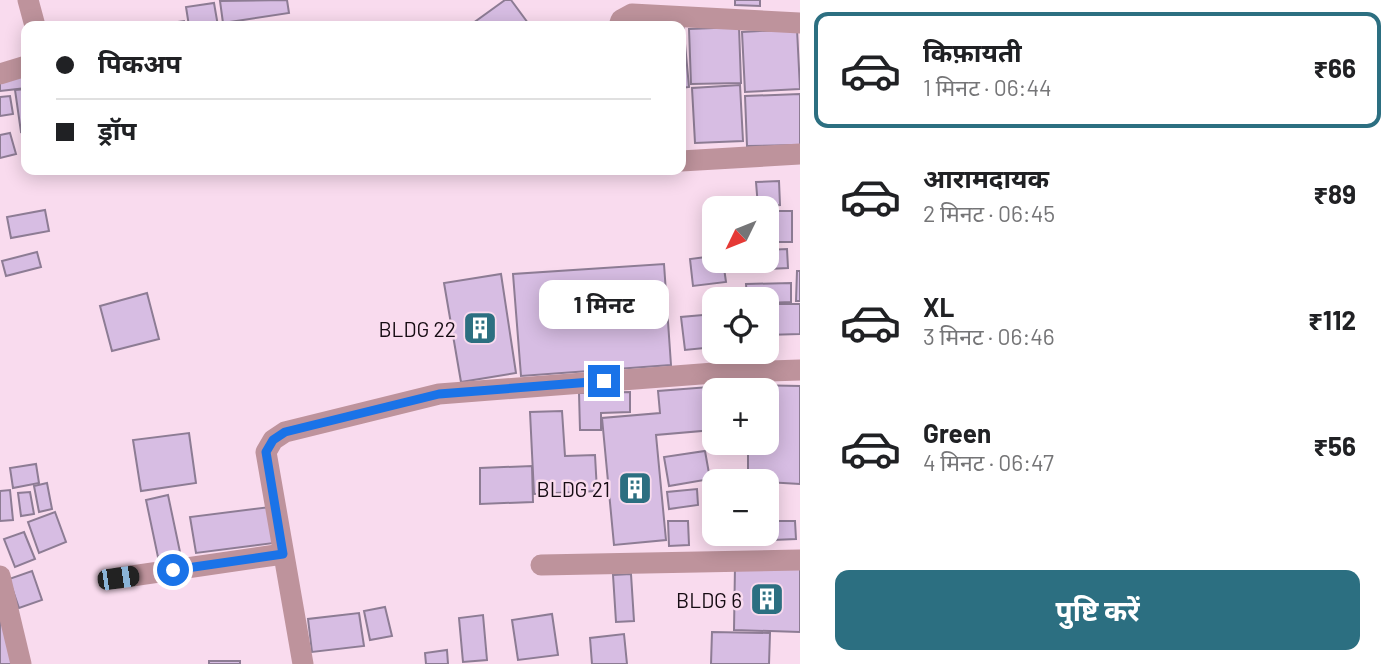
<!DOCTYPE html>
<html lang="hi">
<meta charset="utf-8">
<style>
body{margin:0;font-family:Barlow,"Noto Sans Devanagari",sans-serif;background:#f6f6f6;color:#202124;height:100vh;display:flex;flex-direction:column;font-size:26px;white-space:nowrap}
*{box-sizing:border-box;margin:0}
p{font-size:23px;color:#757577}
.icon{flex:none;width:38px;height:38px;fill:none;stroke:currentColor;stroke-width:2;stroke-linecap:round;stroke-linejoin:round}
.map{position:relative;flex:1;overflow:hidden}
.details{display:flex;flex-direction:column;background:#fff;width:595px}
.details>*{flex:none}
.top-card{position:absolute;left:21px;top:21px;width:665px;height:154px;border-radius:14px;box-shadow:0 4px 18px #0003;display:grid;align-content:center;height:154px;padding:0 35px;background:#fff}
.needle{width:46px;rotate:227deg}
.fabs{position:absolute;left:702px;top:196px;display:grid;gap:14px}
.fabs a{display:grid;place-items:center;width:77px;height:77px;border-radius:14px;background:#fff;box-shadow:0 4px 18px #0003;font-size:35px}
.end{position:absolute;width:32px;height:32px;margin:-16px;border:9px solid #1a73e8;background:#fff;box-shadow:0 0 0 4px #fff}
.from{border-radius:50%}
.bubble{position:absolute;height:49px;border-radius:14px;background:#fff;box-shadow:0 4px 18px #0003;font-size:23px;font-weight:700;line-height:49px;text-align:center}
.car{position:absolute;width:21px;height:42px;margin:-21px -10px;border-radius:9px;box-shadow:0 0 5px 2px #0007;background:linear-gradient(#222 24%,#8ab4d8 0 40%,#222 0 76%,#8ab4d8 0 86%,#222 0)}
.top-card b{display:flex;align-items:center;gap:24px;height:66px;font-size:26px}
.top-card b+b{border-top:2px solid #e0e0e0}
.top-card i{width:18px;height:18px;background:#202124}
ul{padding:12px 0 0;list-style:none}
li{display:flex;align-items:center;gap:21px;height:116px;margin:0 14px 10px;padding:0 21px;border:4px solid transparent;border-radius:14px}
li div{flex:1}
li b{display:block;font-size:26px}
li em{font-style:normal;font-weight:700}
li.on{border-color:#2c6f81}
li>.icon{width:63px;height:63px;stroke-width:1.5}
.action{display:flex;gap:14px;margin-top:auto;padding:14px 35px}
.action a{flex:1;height:80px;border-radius:14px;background:#2c6f81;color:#fff;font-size:28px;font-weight:700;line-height:80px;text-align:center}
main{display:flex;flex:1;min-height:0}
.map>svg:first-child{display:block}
.building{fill:#d7bde3;stroke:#8d7c94;stroke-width:2}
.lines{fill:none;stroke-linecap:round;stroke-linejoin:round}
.street{stroke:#be939c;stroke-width:21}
.route{stroke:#1a73e8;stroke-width:9}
.labels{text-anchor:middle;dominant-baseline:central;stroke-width:5;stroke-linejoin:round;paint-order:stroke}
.poi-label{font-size:21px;fill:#160c13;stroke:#f9dbee;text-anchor:end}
</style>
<main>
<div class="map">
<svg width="800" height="664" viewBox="0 0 800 664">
<rect width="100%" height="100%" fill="#f9dbee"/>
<g class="building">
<path d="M287,0L289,13L223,23L220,1Z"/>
<path d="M505,0H511L528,23L524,26H469Z"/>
<path d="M735,0H760V6L735,5Z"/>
<path d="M214,3L218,26H189L186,7Z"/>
<path d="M184,21L185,26H164L163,24Z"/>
<path d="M683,22L689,87L681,88V26H633Z"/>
<path d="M739,27L741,83L691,84L689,29Z"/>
<path d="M797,29L800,89L745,92L742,32Z"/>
<path d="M26,75V88L0,91V77Z"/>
<path d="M740,85L743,141L695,143L692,88Z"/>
<path d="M26,89V131L21,132L15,90Z"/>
<path d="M800,94V145L747,146L745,96Z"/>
<path d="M10,96L13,114L0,116V97Z"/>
<path d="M10,133L16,154L0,158V135Z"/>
<path d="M779,181L780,205L758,207L756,182Z"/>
<path d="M45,210L49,231L11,238L7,217Z"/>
<rect x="766" y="211" width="26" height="31"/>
<path d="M787,249L788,268L744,270V261H766V250Z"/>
<path d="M37,252L41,267L6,276L2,261Z"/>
<path d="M714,256V261H723L726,282L693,286L690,259Z"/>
<path d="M664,264L671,365L521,376L513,274Z"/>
<path d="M797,271H800V301H796Z"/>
<path d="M501,274L516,373L461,382L444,283Z"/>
<path d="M791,283V302L766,303V299H747L746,284Z"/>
<path d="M147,293L159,339L112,351L100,306Z"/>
<path d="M766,304H800V334L766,335Z"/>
<path d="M714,314V347L685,350L681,317Z"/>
<path d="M748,385L800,386V484L748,481V443H766V390H748Z"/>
<path d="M709,387L713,430L656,435L666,540L614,545L602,418L660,413L658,391Z"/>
<path d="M630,392V412L601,413V430H580L579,393Z"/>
<path d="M562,411L565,456L595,455L597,491L534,494L530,412Z"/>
<path d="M189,433L196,483L141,491L133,440Z"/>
<path d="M705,451L710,479L669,486L664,457Z"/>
<path d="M36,464L39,483L13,488L10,468Z"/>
<path d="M532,466L533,502L480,504V468Z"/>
<path d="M47,483L52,509L39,512L34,486Z"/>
<path d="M697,489L698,505L669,509L667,492Z"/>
<path d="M10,490L13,520L0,521V491Z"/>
<path d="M30,492L34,514L21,516L18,493Z"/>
<path d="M705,492H714V513H706Z"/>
<path d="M168,495L180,552L158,557L146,500Z"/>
<path d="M270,507L274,543L196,553L190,517Z"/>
<path d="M55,512L66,542L39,553L28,522Z"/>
<path d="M668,521H688L689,545L669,546Z"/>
<path d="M772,521H795L796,539L773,540Z"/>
<path d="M24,532L35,559L15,567L4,539Z"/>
<path d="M742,534H763L762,543L741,541Z"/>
<path d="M735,566L800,568V632L734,630Z"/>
<path d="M32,571L42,600L19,608L9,579Z"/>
<path d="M631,574L634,621L616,622L613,575Z"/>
<path d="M0,597L18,664H0Z"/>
<path d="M385,607L392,636L370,640L364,611Z"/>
<path d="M359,613L364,646L312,652L308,619Z"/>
<path d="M552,614L558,655L518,660L512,620Z"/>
<path d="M483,615L487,660L463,662L459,618Z"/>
<path d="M712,632L770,633L769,664H711Z"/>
<path d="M624,634L627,664H592L590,638Z"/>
<path d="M447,650L448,664H426L425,653Z"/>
<rect x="209" y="661" width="31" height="3"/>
</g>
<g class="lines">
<g class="street">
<path d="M28,0L35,26"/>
<path d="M619,26L621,20L632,14L800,23"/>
<path d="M0,74L26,66"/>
<path d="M681,161L800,154"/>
<path d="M541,565L800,560"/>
<path d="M0,576L21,664"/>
<path d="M118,578L283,554"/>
<path d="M303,664L266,452L273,440L285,432L439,394L714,373L800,370"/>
</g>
</g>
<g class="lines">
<path class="route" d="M173,570L283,554L266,452L273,440L285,432L439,394L604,381"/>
</g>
<defs>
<g id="building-square" transform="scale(1.75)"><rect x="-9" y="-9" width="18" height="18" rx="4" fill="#2c6f81" stroke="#f9dbee"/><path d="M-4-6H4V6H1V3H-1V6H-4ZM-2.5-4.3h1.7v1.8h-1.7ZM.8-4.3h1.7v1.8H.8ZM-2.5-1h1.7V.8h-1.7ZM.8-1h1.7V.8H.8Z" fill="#fff"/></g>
</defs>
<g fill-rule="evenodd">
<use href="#building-square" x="480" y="328"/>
<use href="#building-square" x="635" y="488"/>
<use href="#building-square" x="767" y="599"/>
</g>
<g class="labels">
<g class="poi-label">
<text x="456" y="328">BLDG 22</text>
<text x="610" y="488">BLDG 21</text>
<text x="742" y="599">BLDG 6</text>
</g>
</g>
</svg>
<div class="fabs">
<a><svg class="needle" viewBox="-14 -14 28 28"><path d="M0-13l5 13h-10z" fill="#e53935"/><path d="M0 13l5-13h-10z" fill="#757577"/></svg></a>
<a><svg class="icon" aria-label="locate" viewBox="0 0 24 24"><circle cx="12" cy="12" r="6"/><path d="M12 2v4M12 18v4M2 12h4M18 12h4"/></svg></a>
<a>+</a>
<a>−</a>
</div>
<i class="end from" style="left:173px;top:570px"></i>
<i class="end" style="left:604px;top:381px"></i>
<div class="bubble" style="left:539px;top:280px;width:130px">1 मिनट</div>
<i class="car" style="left:118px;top:578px;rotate:82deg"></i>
<div class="top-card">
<b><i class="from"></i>पिकअप</b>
<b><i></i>ड्रॉप</b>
</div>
</div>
<section class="details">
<ul>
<li class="on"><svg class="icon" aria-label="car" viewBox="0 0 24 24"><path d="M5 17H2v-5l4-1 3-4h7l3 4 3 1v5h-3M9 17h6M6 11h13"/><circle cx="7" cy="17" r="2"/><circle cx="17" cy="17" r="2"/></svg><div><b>किफ़ायती</b><p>1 मिनट · 06:44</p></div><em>₹66</em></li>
<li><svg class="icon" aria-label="car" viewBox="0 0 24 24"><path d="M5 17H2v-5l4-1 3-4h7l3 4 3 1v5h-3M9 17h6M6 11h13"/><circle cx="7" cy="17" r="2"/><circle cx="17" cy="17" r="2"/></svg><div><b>आरामदायक</b><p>2 मिनट · 06:45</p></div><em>₹89</em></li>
<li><svg class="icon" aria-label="car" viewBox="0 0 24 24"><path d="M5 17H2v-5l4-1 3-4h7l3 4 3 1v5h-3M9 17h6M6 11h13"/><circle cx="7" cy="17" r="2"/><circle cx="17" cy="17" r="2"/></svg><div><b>XL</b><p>3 मिनट · 06:46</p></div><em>₹112</em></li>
<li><svg class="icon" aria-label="car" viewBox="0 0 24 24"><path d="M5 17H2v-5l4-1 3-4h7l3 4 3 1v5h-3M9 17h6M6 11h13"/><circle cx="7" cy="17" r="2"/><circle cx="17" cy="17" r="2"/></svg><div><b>Green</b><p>4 मिनट · 06:47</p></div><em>₹56</em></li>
</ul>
<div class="action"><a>पुष्टि करें</a></div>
</section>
</main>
